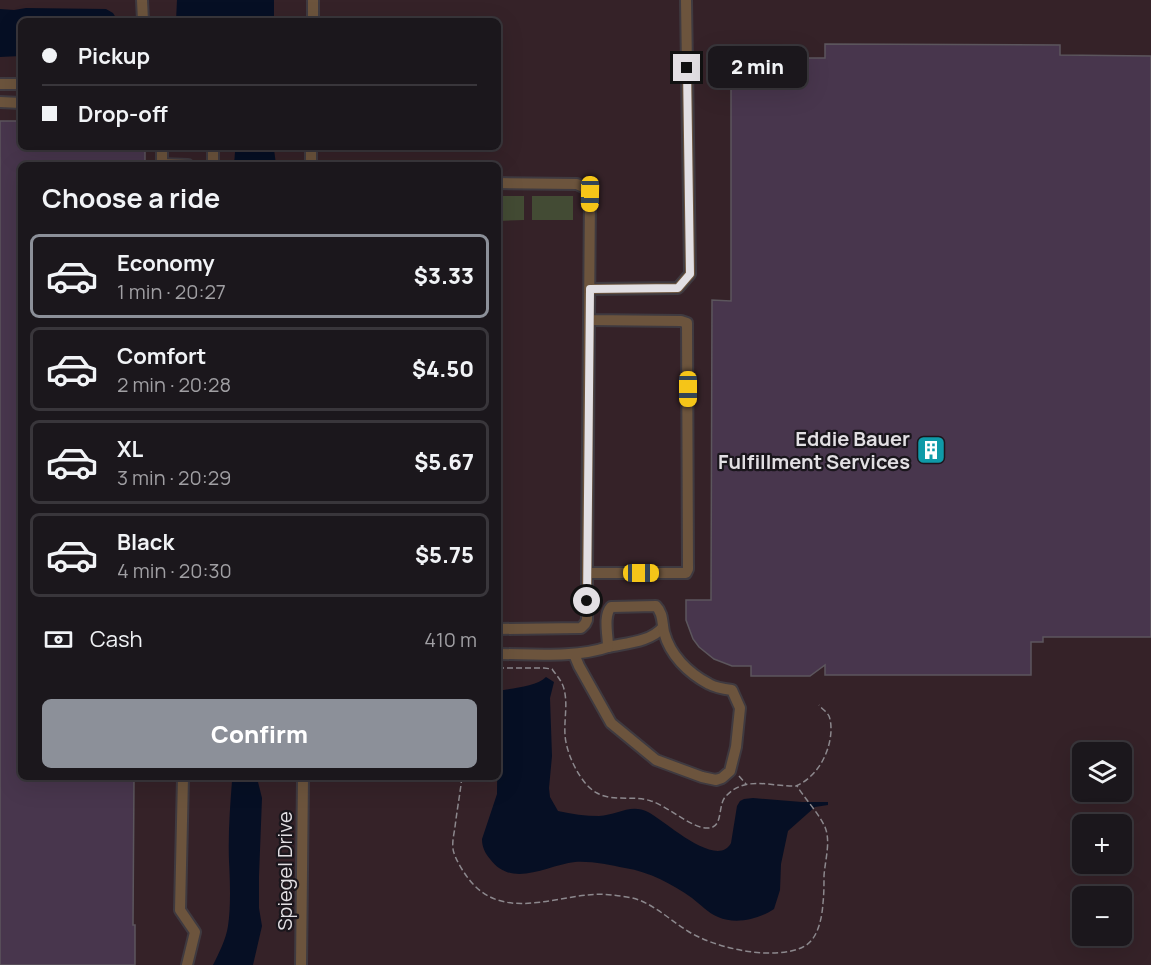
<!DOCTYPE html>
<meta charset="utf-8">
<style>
body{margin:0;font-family:Manrope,sans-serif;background:#242025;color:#f1f3f6;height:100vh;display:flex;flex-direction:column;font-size:22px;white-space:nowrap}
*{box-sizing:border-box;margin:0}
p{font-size:20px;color:#a09fa3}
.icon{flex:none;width:33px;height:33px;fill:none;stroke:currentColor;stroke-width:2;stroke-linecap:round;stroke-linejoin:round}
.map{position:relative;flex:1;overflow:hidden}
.panel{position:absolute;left:18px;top:162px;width:483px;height:618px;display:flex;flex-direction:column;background:#1b171c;border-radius:9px;box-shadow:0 6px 24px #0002,0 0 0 2px #39363b}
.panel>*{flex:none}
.banner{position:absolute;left:18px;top:18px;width:483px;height:132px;border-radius:9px;box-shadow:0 6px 24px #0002,0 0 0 2px #39363b;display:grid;align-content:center;height:132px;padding:0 24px;background:#1b171c}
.buttons{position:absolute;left:1072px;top:742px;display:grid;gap:12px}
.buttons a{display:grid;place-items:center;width:60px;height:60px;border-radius:9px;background:#1b171c;box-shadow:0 6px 24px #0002,0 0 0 2px #39363b;font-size:30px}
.end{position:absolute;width:27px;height:27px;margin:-14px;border:8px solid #e2dfe3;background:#111;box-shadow:0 0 0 3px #111}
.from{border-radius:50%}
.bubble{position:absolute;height:42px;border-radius:9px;background:#1b171c;box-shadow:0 6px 24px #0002,0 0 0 2px #39363b;font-size:20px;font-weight:800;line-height:42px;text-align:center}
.car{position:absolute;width:18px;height:36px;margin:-18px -9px;border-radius:8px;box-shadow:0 0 4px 2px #0007;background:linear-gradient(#f5c518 24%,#345 0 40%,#f5c518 0 76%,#345 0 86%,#f5c518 0)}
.banner b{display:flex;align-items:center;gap:21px;height:57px;font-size:22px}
.banner b+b{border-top:2px solid #39363b}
.banner i{width:15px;height:15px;background:#f1f3f6}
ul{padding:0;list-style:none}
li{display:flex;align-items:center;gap:18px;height:84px;margin:0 12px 9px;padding:0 12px;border:3px solid #39363b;border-radius:9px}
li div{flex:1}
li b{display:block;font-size:22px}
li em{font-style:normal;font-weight:800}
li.on{border-color:#8c9099}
li>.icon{width:54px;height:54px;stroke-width:1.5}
h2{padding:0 24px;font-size:27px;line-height:72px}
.pay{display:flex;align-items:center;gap:15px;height:66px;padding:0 24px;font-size:22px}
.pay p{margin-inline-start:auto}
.action{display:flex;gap:12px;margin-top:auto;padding:12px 24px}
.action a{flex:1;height:69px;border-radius:9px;background:#8c9099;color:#fff;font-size:24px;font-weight:800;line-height:69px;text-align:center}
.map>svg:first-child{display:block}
.industrial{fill:#352228;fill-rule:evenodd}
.green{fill:#434b34}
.water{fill:#060f24}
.building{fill:#48364d;stroke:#5c565d;stroke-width:1.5}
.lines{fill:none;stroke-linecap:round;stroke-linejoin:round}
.minor-casing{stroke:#3f3a40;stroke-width:14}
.path{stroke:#8c888d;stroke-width:1.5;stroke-dasharray:6 3;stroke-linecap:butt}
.minor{stroke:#6c543d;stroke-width:10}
.route{stroke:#e2dfe3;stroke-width:8}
.labels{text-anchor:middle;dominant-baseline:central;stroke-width:4.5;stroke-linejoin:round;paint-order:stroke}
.poi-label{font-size:20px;font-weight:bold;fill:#e2dfe3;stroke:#1a161c;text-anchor:end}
.street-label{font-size:20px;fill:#e2dfe3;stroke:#1a161c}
</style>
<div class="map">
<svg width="1151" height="965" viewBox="0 0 1151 965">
<rect width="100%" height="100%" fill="#241f25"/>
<path class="industrial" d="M0,0H1151V965H0ZM21,21H498V147H313V165H498V777H21V165H311V147H21ZM1083,753H1122V792H1083ZM1083,825H1122V864H1083ZM1083,897H1122V936H1083Z"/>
<g class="green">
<path d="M498,196H524V220L498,221Z"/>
<rect x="532" y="196" width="41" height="24"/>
</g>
<g class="water">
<path d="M177,0H274V21H176Z"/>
<path d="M26,8L106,9L113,13L118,21H21V56L0,57V9L14,10Z"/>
<path d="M239,147H271L274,149L276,165H234L235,152Z"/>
<path d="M546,677L554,682L550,698L552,756L549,788L550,797L558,811C571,814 586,816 599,816C617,815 631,803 648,812C664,820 717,870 731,843L737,806L740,801L744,799L753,798L802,802H828V805L815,807L788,831L781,864L780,890L774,909C759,919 736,925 718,917C708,913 700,904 692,898C672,884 650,872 625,868C609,865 592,861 575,862C547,865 512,889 490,859C485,853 482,847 482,839L497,794L498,691C512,688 536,687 546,677Z"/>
<path d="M236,777L253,778L258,782L262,798L259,876V908L262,926L253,965H213C219,953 226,939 228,926C231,907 230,880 229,861C228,834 230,807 232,781Z"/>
</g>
<g class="building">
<path d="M825,44L1060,45V55L1151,56V637H1043V642H1031V675H825V665L810,676H751V666H732L714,659L699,647L693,639L686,620V600H711L712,300L731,301V58H825Z"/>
<path d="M0,121H21V147H145V165H21V777H134L133,925H135V965H0Z"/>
</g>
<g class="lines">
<g class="minor-casing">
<g id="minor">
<path d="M142,0L143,21"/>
<path d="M313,21V0"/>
<path d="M0,84H21"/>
<path d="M0,102L21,103"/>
<path d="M162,164L188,165"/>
<path d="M162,165V147"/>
<path d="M213,165V147"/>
<path d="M311,165V147"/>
<path d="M498,183L577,184L585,188L590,194L589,320L681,321L687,323L688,569L686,573H587V620L585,624L581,628L498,629"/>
<path d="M590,289L678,288L690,274L686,0"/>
<path d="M587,573L589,320"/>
<path d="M608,647C626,643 651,642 663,627"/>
<path d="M498,654C531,654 577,658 608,647C608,635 603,616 611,607L656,606C663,613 662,622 664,632C670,655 688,673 709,684C716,688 724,689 732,690L740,708L736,747L730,771L722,778L716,780L702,777L656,760L611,723L579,666L574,654"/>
<path d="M183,777L180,910L195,932L187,965"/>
<path d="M301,965L303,777"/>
</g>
</g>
<g class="path">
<path d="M498,668H544L552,669C557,676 562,681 564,689C568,704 564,719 565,735C566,753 580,784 597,793C613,802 634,795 651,801C668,806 692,829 708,828C724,828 717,805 726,796C746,775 771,787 796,786C817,777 830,753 831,731C831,726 831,721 829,716C827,712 822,709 819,705"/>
<path d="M739,776L746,784"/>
<path d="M462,777C460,794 457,810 455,827C454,834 452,842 453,849C454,858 466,877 473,884C510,924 567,889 612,895C621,896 631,897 639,900C662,909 679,929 701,938C727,950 776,960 803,947C818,940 822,918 823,903C824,894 824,885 824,876C825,860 831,842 825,827C818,812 805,799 797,786"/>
</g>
<use href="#minor" class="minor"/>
</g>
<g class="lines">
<path class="route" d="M587,601L590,289L678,288L690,274L687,68"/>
</g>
<defs>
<g id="building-square" transform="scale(1.5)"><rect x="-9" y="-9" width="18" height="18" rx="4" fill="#0f9aa8" stroke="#1a161c"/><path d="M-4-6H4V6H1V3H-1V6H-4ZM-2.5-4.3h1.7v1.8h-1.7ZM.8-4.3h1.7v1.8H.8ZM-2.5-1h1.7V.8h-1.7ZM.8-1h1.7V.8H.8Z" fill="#fff"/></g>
</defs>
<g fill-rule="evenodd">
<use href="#building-square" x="931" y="450"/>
</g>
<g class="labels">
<g class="poi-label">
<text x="910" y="438">Eddie Bauer<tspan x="910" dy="23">Fulfillment Services</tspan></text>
</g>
<g class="street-label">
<text transform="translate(284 871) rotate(-90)">Spiegel Drive</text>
</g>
</g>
</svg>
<div class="buttons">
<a><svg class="icon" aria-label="layers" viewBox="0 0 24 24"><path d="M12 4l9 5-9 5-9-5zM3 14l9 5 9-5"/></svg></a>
<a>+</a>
<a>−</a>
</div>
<i class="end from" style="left:587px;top:601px"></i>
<i class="end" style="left:687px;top:68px"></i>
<div class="bubble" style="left:708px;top:46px;width:99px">2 min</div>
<i class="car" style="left:590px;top:194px;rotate:181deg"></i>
<i class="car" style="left:688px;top:389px;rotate:180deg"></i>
<i class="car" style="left:641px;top:573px;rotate:90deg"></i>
<div class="banner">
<b><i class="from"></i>Pickup</b>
<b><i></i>Drop-off</b>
</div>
<section class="panel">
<h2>Choose a ride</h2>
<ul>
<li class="on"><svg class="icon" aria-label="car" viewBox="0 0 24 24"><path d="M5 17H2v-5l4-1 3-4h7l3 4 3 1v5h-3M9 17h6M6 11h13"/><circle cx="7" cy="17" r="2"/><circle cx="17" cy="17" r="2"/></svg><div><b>Economy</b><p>1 min · 20:27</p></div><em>$3.33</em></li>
<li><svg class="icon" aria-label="car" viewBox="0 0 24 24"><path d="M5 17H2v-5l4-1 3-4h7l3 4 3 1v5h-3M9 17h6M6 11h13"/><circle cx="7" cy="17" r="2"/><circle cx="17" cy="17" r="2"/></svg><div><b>Comfort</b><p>2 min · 20:28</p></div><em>$4.50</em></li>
<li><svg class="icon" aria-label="car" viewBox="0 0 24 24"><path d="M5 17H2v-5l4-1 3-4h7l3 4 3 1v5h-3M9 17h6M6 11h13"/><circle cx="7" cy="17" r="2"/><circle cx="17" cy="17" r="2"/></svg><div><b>XL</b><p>3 min · 20:29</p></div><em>$5.67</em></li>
<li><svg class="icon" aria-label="car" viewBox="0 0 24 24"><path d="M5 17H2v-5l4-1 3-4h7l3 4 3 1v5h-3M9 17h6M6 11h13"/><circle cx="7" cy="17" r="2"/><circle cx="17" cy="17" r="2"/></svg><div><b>Black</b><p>4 min · 20:30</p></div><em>$5.75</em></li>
</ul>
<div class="pay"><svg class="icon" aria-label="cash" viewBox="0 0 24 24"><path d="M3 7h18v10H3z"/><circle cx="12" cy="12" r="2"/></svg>Cash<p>410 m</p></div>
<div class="action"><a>Confirm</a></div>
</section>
</div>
